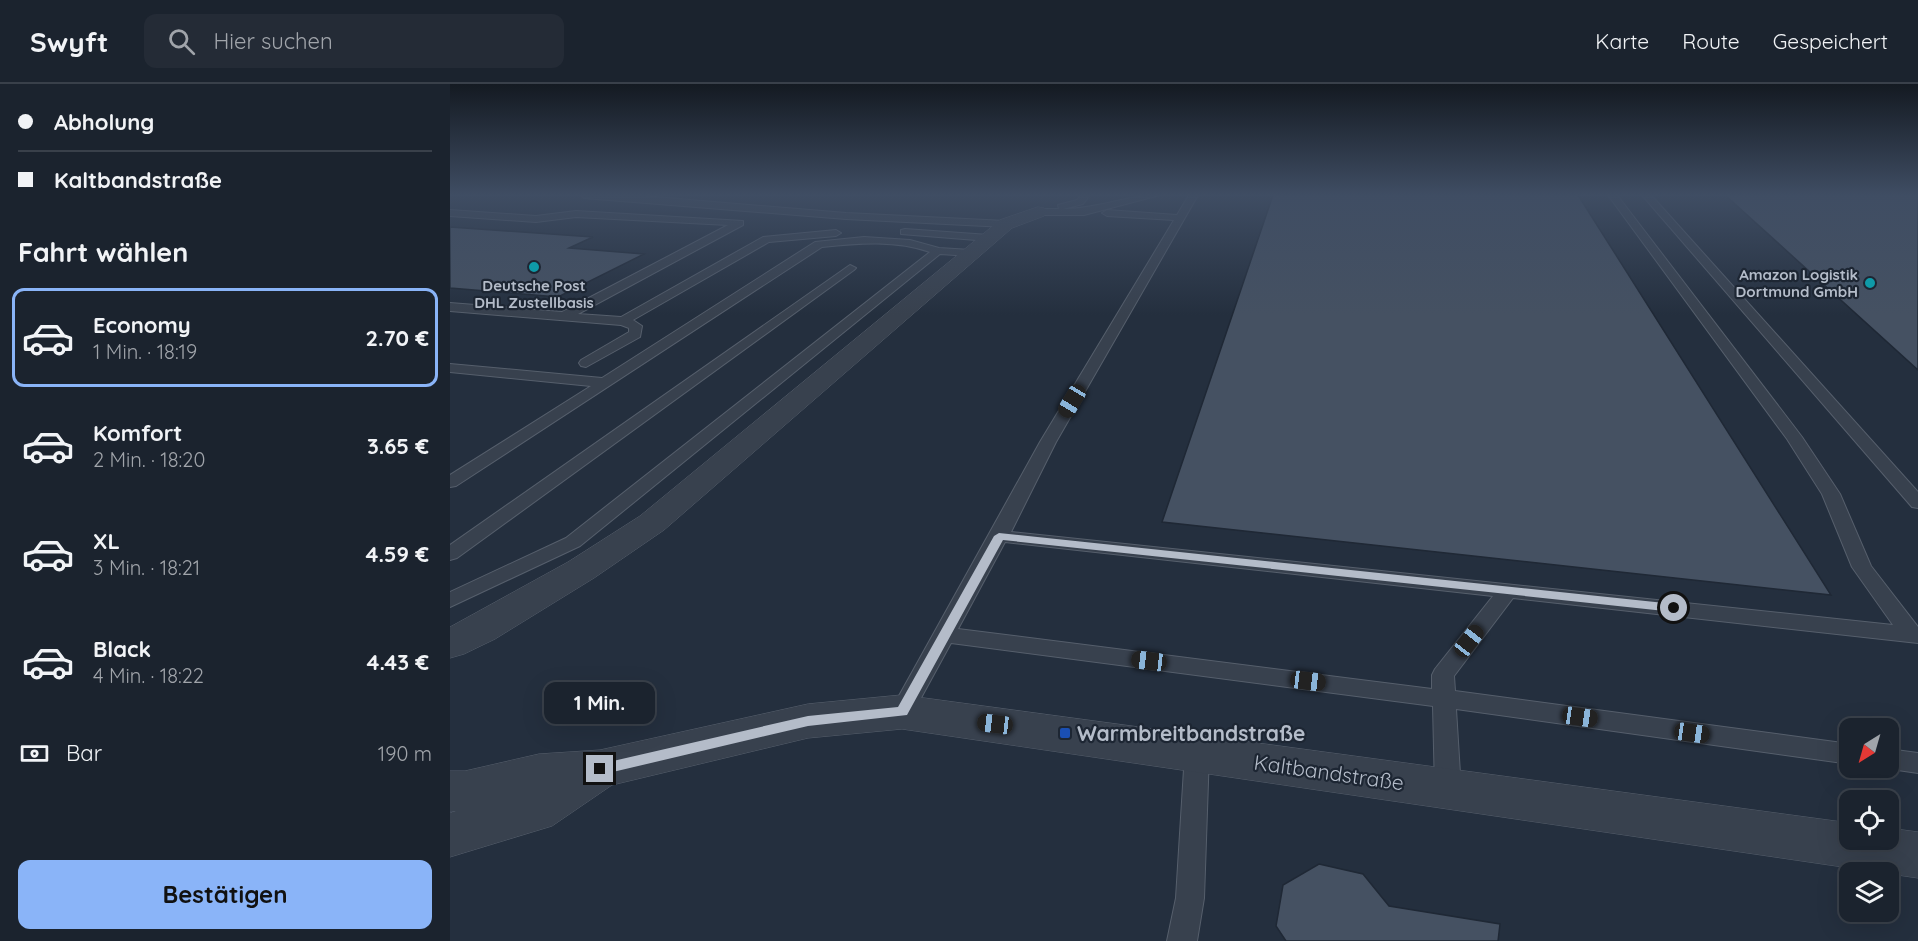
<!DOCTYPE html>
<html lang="de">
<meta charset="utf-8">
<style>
body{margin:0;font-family:Quicksand,sans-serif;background:#242b36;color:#f1f3f6;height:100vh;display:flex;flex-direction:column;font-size:22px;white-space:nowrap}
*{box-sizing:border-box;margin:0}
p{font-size:20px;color:#a0a4aa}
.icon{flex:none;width:33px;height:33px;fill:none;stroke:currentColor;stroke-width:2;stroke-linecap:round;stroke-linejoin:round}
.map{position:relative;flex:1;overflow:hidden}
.details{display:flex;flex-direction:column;background:#1b232e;width:450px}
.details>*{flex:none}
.banner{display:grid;align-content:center;height:132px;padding:0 18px;background:#1b232e}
.needle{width:39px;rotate:217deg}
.tools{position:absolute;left:1389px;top:634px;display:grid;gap:12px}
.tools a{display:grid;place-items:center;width:60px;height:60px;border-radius:12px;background:#1b232e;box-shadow:0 6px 24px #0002,0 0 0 2px #39404a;font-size:30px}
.end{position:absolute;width:27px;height:27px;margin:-14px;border:8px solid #b4bcc9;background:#111;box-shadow:0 0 0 3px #111}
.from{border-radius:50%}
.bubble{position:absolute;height:42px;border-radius:12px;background:#1b232e;box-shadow:0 6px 24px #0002,0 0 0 2px #39404a;font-size:20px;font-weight:700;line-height:42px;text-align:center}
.car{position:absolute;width:18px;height:36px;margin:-18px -9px;border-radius:8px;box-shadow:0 0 4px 2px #0007;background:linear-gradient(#222 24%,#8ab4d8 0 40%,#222 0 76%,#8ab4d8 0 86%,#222 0)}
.banner b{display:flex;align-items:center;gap:21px;height:57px;font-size:22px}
.banner b+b{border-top:2px solid #39404a}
.banner i{width:15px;height:15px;background:#f1f3f6}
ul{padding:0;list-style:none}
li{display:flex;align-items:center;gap:18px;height:99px;margin:0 12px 9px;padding:0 6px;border:3px solid transparent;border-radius:12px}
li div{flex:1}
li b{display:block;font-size:22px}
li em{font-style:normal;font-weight:700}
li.active{border-color:#8ab4f8}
li>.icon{width:54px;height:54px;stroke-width:1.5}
h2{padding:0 18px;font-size:27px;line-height:72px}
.pay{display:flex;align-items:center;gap:15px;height:66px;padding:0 18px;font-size:22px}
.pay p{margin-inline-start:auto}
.primary-button{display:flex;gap:12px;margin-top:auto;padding:12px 18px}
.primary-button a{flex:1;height:69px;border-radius:12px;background:#8ab4f8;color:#111;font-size:24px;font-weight:700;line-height:69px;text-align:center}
header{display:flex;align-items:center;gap:36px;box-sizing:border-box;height:84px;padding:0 30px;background:#1b232e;border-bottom:2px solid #39404a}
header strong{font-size:28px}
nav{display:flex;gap:33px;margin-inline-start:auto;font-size:21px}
.search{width:420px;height:54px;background:#242b36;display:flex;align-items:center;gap:15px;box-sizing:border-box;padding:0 21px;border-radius:12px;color:#a0a4aa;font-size:22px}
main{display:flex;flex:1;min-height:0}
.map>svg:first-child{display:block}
.building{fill:#455162;stroke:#1f2835;stroke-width:1.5}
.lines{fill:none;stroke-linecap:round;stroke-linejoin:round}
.service-casing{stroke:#565f6c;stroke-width:2}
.minor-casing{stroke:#565f6c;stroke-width:1}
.service{fill:#38414e;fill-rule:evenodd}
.minor{fill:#38414e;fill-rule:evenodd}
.route{fill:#b4bcc9}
.culture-dot{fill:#0f9aa8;stroke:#1d2633;stroke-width:2}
.transit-dot{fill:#1a4fb4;stroke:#1d2633;stroke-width:2}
.labels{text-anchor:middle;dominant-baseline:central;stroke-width:4.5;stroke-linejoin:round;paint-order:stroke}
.far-poi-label{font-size:15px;font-weight:bold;fill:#b4bcc9;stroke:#1d2633;text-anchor:end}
.near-poi-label{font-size:21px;font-weight:bold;fill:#b4bcc9;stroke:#1d2633;text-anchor:start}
.near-street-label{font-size:21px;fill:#b4bcc9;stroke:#1d2633}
</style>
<header>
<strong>Swyft</strong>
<div class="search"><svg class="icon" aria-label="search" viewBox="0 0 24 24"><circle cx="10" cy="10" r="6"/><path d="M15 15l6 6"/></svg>Hier suchen</div>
<nav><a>Karte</a><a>Route</a><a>Gespeichert</a></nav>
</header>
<main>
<section class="details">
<div class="banner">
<b><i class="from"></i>Abholung</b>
<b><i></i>Kaltbandstraße</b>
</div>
<h2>Fahrt wählen</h2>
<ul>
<li class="active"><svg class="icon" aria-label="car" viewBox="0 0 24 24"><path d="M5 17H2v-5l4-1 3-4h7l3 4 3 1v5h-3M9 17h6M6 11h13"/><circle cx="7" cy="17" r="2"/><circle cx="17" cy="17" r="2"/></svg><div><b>Economy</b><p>1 Min. · 18:19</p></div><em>2.70 €</em></li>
<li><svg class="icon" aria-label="car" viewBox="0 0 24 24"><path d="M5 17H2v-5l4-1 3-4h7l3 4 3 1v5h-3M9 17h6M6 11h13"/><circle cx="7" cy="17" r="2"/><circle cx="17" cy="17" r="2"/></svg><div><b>Komfort</b><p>2 Min. · 18:20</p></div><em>3.65 €</em></li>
<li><svg class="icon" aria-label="car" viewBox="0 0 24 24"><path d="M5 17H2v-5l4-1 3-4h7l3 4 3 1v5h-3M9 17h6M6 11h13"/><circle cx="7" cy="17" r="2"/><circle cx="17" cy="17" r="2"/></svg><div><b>XL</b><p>3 Min. · 18:21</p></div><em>4.59 €</em></li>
<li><svg class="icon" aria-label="car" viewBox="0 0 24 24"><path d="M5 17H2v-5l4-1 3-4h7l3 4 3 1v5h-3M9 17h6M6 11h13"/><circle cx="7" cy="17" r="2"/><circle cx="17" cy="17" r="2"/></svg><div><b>Black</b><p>4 Min. · 18:22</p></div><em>4.43 €</em></li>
</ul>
<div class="pay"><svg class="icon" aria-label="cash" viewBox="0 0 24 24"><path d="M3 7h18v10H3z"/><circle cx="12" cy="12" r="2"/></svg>Bar<p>190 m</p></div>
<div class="primary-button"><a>Bestätigen</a></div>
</section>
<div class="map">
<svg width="1468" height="857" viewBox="0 0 1468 857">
<rect width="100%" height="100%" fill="#242f3e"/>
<g class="building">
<path d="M823,111H1128L1381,511L712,438Z"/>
<path d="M1275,111H1468V286Z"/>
<path d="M0,143L143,153L119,164L194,170L108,213L0,204Z"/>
<path d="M869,780L913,790L939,822L1050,840L1048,857H836L826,842L833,801Z"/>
</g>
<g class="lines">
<g class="service-casing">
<g id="service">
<path d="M130,111H181L396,129L556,137L561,140L556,143L396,135L134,114Z"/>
<path d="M631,111H640L633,120L613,125C647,125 677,111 710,111L634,131H588L583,128L588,125H609L608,121L627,116Z"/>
<path d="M739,111H748L606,358L561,448L1443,541L1402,483L1372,410L1337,355L1158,111H1167L1352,353L1390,410L1421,482L1468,543V559L1063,514L1004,592L1005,607L1400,660V680L1006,625L1011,706L1007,714L998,717L989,714L985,706L983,622L501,559L460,634L452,637L444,634L440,628L590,358L724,136L657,132L652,129L657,126L727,131ZM555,458L1043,512L985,585L982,591V605L508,545Z"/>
<path d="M1192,111H1201L1468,408V424L1462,423Z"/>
<path d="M0,126L86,132L126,127L293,137V141L128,230L171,233L313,153L386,146L391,149L386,152L319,158L183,236L192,242L190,253L136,283L131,282L129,279L131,276L179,248V244L171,241L0,227V219L112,228L278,141L126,133L86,138L0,132Z"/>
<path d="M455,145L539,151L544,154L539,157L451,150V146Z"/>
<path d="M414,153L460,156L489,164L521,166L526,169L521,172L490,170L130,462L0,523V508L116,454L480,168C446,156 408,159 372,163L6,402L0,403V391L141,302L0,288V280L152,294L365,158Z"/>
<path d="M400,181L406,184L404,186L7,474L0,476V461Z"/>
<path d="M747,659L756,662L759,669L754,814L747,857H717L726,814L735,669L738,662Z"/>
<path d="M1438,665L1468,669V689L1434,684H1438Z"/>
</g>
</g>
<g class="minor-casing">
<g id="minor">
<path d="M588,123L594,124L597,128L594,132L562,144L214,446L144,494L45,555L14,570L0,574V543L118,478L190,432L550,136Z"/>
<path d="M452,611L1400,739V756H1438V744L1468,748V794L452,645L358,654L162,701L102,742L0,773V729L6,727H0V687H15L89,670L150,666L358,620Z"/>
</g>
</g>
<use href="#service" class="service"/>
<use href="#minor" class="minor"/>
</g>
<linearGradient id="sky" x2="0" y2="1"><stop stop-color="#141a22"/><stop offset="0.48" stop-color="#3f4d63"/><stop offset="1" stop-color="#3f4d63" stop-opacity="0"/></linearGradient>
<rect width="1468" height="231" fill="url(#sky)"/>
<path class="route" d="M549,449L1224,520L1230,524L1224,528L553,456L457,631L358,642L150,691L145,689L143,685L145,681L150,680L358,632L448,623L544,452Z"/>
<g class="culture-dot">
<circle cx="84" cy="183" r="6"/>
<circle cx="1420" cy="199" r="6"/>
</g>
<rect class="transit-dot" x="609" y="643" width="12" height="12" rx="3"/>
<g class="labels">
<g class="far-poi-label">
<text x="1408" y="190">Amazon Logistik<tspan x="1408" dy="17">Dortmund GmbH</tspan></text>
<text x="84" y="201" text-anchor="middle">Deutsche Post<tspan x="84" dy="17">DHL Zustellbasis</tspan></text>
</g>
<g class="near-poi-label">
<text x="627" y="649">Warmbreitbandstraße</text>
</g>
<g class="near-street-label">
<text transform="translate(879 688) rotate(8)">Kaltbandstraße</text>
</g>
</g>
</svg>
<div class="tools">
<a><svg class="needle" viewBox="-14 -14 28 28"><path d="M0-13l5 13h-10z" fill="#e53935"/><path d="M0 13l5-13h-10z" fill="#a0a4aa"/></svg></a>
<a><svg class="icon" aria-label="locate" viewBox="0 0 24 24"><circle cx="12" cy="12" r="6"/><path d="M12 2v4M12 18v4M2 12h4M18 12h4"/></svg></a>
<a><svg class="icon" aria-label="layers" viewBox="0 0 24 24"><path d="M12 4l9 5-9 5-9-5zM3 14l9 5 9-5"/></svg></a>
</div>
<i class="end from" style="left:1224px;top:524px"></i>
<i class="end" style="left:150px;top:685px"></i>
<div class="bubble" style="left:94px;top:598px;width:111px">1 Min.</div>
<i class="car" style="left:622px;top:317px;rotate:211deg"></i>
<i class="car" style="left:1019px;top:557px;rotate:38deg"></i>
<i class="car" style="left:699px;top:577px;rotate:277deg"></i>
<i class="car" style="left:858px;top:597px;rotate:97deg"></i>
<i class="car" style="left:1130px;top:633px;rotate:98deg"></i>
<i class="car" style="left:545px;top:640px;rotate:277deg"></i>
<i class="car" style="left:1242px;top:649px;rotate:98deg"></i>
</div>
</main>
